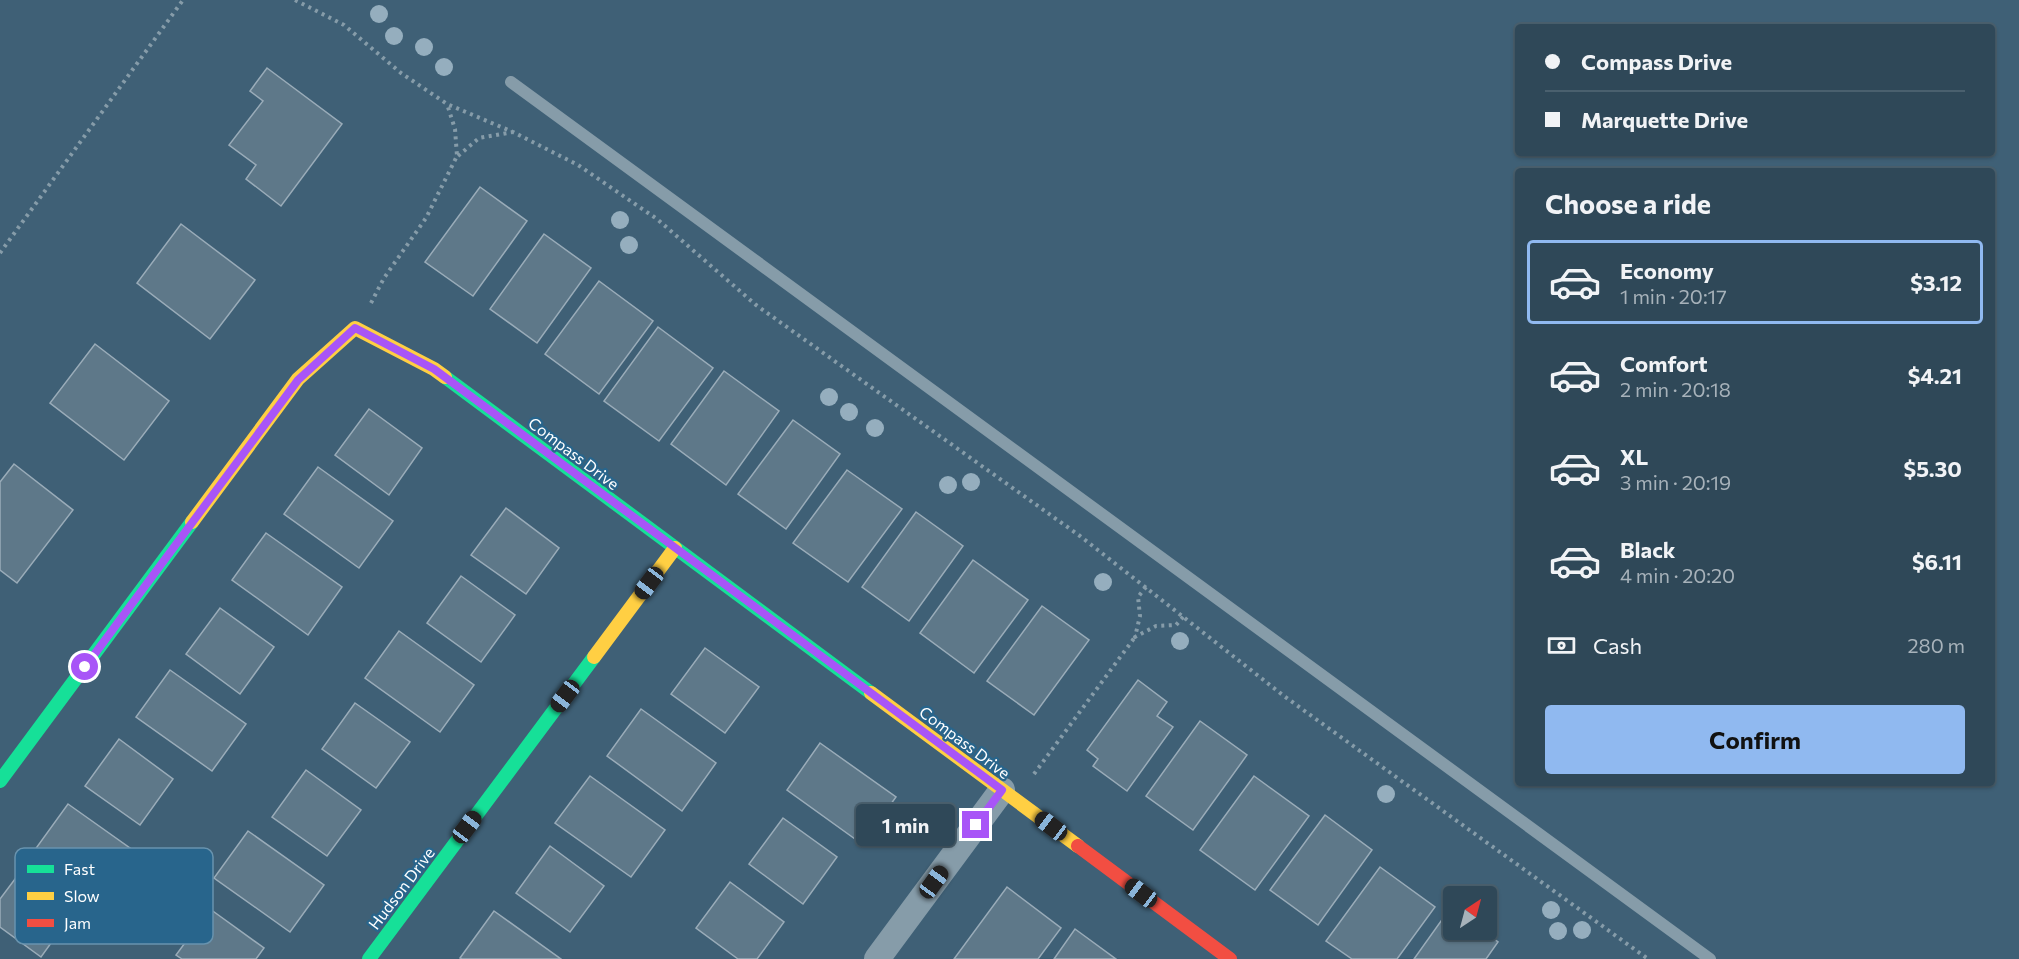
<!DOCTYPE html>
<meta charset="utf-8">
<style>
body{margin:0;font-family:Commissioner,sans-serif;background:#374f5e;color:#f1f3f6;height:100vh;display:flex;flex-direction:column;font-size:22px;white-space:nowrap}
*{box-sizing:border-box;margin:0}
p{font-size:20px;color:#a7b2ba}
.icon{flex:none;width:33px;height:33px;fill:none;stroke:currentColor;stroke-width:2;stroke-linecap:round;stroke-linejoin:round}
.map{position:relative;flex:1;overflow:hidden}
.side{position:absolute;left:1515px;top:168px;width:480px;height:618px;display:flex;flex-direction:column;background:#2f4858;border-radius:6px;box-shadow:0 2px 4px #0004,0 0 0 2px #4a606e}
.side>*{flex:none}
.hud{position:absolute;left:1515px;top:24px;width:480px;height:132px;border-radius:6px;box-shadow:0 2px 4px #0004,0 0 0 2px #4a606e;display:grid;align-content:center;height:132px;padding:0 30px;background:#2f4858}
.needle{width:39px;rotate:36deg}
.buttons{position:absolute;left:1443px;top:886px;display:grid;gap:12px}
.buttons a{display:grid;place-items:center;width:54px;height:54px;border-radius:6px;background:#2f4858;box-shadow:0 2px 4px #0004,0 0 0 2px #4a606e;font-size:30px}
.end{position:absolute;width:27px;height:27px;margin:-14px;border:8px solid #a855f7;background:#fff;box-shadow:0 0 0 3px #fff}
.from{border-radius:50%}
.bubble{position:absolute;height:42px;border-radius:6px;background:#2f4858;box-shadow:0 2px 4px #0004,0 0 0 2px #4a606e;font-size:20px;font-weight:700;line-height:42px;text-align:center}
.car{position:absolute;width:18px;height:36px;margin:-18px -9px;border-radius:8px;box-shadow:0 0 4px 2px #0007;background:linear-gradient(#222 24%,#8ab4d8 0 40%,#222 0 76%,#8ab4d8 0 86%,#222 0)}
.hud b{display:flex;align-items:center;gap:21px;height:57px;font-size:22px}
.hud b+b{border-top:2px solid #4a606e}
.hud i{width:15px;height:15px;background:#f1f3f6}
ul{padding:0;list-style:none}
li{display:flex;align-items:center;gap:18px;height:84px;margin:0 12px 9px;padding:0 18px;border:3px solid transparent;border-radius:6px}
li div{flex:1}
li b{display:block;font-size:22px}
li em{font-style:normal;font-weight:700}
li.active{border-color:#90b9f0}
li>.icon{width:54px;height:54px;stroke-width:1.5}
h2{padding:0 30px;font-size:27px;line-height:72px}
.pay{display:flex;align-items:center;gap:15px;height:66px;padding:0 30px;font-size:22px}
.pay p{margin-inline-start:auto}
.button{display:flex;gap:12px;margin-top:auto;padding:12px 30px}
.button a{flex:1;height:69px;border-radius:6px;background:#90b9f0;color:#111;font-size:24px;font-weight:700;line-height:69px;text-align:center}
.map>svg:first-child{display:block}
.building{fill:#5e7889;stroke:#9aacb9;stroke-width:1.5}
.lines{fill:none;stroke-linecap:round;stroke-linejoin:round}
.path{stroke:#869ca9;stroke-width:4;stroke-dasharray:3 4.5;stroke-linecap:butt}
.lane{stroke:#869ca9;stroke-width:12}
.street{stroke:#869ca9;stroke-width:26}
.fast{stroke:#16e098;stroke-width:14}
.slow{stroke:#ffcf43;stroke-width:14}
.jam{stroke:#f24e42;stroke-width:14}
.tree{fill:#95aebe}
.route{stroke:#a855f7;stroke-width:8}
.labels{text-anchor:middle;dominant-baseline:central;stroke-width:4.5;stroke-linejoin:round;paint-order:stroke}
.street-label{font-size:16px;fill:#fff;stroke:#28658c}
.key{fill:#28658c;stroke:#6893ae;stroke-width:1.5}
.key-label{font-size:16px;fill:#fff}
</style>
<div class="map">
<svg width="2019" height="959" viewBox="0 0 2019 959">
<rect width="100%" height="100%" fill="#3f6076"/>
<g class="building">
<path d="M267,68L342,124L281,206L246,179L256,165L229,145L263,101L250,91Z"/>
<path d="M480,187L527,221L473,296L425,262Z"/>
<path d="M181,224L255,280L210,339L137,283Z"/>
<path d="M544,234L591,268L537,343L490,309Z"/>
<path d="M599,281L653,321L599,394L545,354Z"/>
<path d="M658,327L713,368L659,441L604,401Z"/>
<path d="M95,344L169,401L124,460L50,403Z"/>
<path d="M724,371L779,411L726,485L671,444Z"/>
<path d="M369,409L422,448L389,495L335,455Z"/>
<path d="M793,420L840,454L786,529L738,494Z"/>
<path d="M14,464L73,510L17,583L0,570V482Z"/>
<path d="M318,467L393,521L359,568L284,514Z"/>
<path d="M847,470L902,509L848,582L793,543Z"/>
<path d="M506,508L559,548L526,594L471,555Z"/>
<path d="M916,512L963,546L909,621L862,587Z"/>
<path d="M266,533L342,587L308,635L232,580Z"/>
<path d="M973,560L1028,600L974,673L920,633Z"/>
<path d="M461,576L515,615L481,662L427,623Z"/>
<path d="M1042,606L1089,640L1034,715L987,681Z"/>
<path d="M220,608L274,647L240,694L186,654Z"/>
<path d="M399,631L474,685L440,732L365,678Z"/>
<path d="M705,648L759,687L725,733L671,694Z"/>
<path d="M170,670L246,724L212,771L136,717Z"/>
<path d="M1138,680L1167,702L1157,716L1173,727L1127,791L1093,766L1098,759L1087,750Z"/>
<path d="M355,703L410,742L376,788L322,749Z"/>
<path d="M641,709L716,763L682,811L607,756Z"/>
<path d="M1200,721L1247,755L1193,830L1146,796Z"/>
<path d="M119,739L173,779L140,825L85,786Z"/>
<path d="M820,743L896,797L862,844L787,790Z"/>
<path d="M306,770L361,810L327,856L272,817Z"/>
<path d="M590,776L665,830L631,877L555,823Z"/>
<path d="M1254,776L1309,816L1255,890L1200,850Z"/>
<path d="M68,804L144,858L110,905L34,851Z"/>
<path d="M1325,815L1372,850L1318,925L1270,890Z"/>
<path d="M783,818L837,857L803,904L749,864Z"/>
<path d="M248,831L324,885L290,932L214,878Z"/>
<path d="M550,846L604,886L570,932L516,893Z"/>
<path d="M1380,867L1435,907L1397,959H1352L1326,941Z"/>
<path d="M21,871L75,910L41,957L0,927V899Z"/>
<path d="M730,882L784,922L757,959H738L696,928Z"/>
<path d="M1007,887L1061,928L1038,959H954Z"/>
<path d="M1451,907L1454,909V930H1483L1498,942L1486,959H1414Z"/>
<path d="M210,909L264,948L256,959H182L176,955Z"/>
<path d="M494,911L561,959H462L460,958Z"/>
<path d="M1075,929L1116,959H1054Z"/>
</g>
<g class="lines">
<g class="path">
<path d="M295,0L344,25L401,73L447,104L513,132L578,165L657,219L756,305L1080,536L1284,696L1648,959"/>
<path d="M458,156L479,138L513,132"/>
<path d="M0,253L183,0"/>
<path d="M371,303L384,278L426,218L457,156L455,129L447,104"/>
<path d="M1146,587L1138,597L1140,616L1135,637L1156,626L1176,625L1184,616"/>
<path d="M1034,774L1135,637"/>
</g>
<path class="lane" d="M511,82L1710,959"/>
<path class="street" d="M877,959L1002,790"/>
<g class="fast">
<path d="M445,377L871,693"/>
<path d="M0,781L192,522"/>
<path d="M369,959L594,657"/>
</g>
<g class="slow">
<path d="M192,522L298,379L355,328L434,369L445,377"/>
<path d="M594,657L675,548"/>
<path d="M871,693L1078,846"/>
</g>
<path class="jam" d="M1078,846L1230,959"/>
</g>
<g class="tree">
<circle cx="379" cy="14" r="9"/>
<circle cx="394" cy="36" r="9"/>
<circle cx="424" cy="47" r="9"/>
<circle cx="444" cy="67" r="9"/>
<circle cx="620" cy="220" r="9"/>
<circle cx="629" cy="245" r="9"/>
<circle cx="829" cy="397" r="9"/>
<circle cx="849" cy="412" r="9"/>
<circle cx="875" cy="428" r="9"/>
<circle cx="971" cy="482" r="9"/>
<circle cx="948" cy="485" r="9"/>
<circle cx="1103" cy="582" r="9"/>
<circle cx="1180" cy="641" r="9"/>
<circle cx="1386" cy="794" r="9"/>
<circle cx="1551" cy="910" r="9"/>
<circle cx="1582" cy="930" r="9"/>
<circle cx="1558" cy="931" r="9"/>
</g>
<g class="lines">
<path class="route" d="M85,667L298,380L355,328L434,369L1002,790L976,825"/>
</g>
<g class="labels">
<g class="street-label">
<text transform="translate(574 453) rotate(37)">Compass Drive</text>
<text transform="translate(965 742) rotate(37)">Compass Drive</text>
<text transform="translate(401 888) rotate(-53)">Hudson Drive</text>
</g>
</g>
<rect x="15" y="848" width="198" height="96" rx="9" class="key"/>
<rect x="27" y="865" width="27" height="8" fill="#16e098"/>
<rect x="27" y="892" width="27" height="8" fill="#ffcf43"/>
<rect x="27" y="919" width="27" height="8" fill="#f24e42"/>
<g class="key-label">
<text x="64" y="875">Fast</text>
<text x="64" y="902">Slow</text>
<text x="64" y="929">Jam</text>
</g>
</svg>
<div class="buttons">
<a><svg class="needle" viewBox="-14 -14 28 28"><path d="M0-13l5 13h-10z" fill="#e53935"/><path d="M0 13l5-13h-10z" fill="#a7b2ba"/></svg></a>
</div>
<i class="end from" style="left:85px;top:667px"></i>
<i class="end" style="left:976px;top:825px"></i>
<div class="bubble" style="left:856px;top:804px;width:99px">1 min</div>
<i class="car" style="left:649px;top:583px;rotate:217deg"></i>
<i class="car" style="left:565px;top:696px;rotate:217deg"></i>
<i class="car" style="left:1051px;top:826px;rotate:307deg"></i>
<i class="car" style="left:467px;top:827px;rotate:37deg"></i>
<i class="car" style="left:934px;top:882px;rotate:36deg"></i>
<i class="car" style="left:1141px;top:893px;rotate:307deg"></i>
<div class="hud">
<b><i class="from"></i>Compass Drive</b>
<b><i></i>Marquette Drive</b>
</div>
<section class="side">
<h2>Choose a ride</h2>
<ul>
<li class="active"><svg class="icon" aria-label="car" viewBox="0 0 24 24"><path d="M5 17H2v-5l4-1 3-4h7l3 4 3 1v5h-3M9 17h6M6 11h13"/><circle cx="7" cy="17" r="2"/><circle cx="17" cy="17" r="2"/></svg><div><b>Economy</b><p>1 min · 20:17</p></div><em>$3.12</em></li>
<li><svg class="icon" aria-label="car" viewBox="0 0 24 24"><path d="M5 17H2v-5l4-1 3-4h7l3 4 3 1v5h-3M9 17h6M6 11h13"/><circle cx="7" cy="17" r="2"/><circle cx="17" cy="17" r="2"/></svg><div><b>Comfort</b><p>2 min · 20:18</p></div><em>$4.21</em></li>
<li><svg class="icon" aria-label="car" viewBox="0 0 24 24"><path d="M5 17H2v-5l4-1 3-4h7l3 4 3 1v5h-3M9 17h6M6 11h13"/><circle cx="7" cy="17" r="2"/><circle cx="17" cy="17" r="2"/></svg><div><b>XL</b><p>3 min · 20:19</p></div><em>$5.30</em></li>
<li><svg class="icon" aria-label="car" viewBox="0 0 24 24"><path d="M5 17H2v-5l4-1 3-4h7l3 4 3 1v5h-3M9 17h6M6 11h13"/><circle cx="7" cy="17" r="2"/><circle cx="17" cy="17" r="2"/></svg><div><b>Black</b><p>4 min · 20:20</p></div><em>$6.11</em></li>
</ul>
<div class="pay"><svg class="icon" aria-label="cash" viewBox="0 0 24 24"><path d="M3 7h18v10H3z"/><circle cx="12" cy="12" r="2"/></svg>Cash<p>280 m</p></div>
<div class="button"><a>Confirm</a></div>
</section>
</div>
